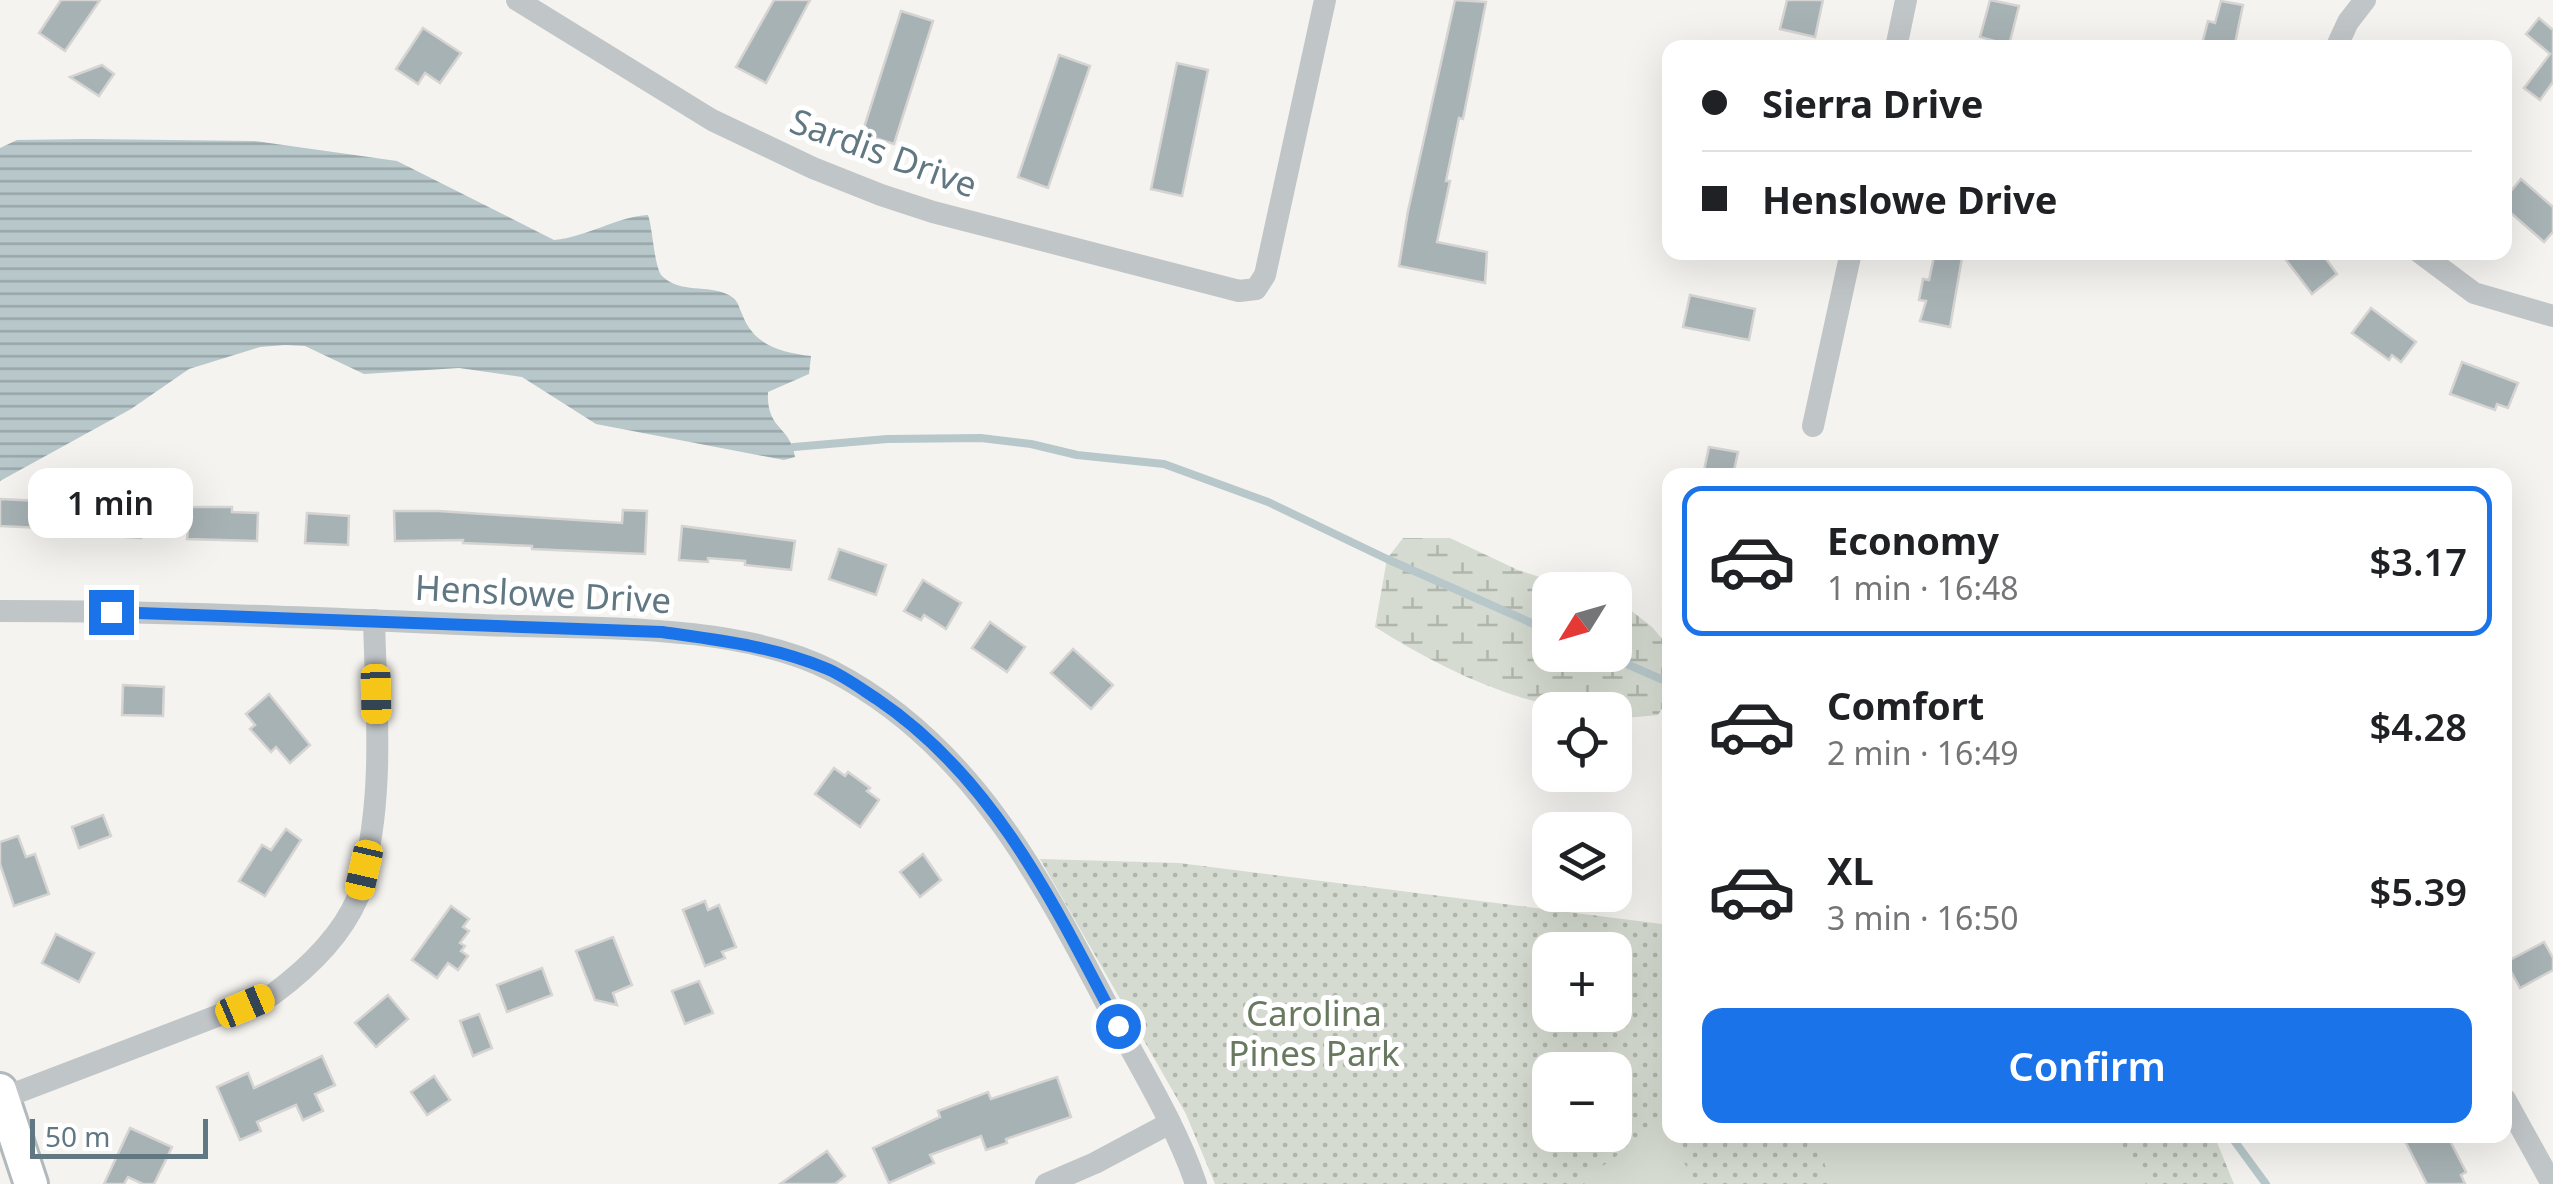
<!DOCTYPE html>
<meta charset="utf-8">
<style>
body{margin:0;font-family:"Noto Sans",sans-serif;background:#f2f2f2;color:#202124;height:100vh;display:flex;flex-direction:column;font-size:38px;white-space:nowrap}
*{box-sizing:border-box;margin:0}
p{font-size:32px;color:#757577}
.icon{flex:none;width:55px;height:55px;fill:none;stroke:currentColor;stroke-width:2;stroke-linecap:round;stroke-linejoin:round}
.map{position:relative;flex:1;overflow:hidden}
.panel{position:absolute;left:1662px;top:468px;width:850px;height:675px;display:flex;flex-direction:column;background:#fff;border-radius:20px;box-shadow:0 10px 40px #0002}
.panel>*{flex:none}
.banner{position:absolute;left:1662px;top:40px;width:850px;height:220px;border-radius:20px;box-shadow:0 10px 40px #0002;display:grid;align-content:center;height:220px;padding:0 40px;background:#fff}
.needle{width:65px;rotate:233deg}
.buttons{position:absolute;left:1532px;top:572px;display:grid;gap:20px}
.buttons a{display:grid;place-items:center;width:100px;height:100px;border-radius:20px;background:#fff;box-shadow:0 10px 40px #0002;font-size:50px}
.scale{position:absolute;left:30px;bottom:25px;width:178px;box-sizing:border-box;padding-left:10px;border:5px solid #617782;border-top:0;font-size:28px;line-height:35px;white-space:nowrap;color:#617782;-webkit-text-stroke:8px #fff;paint-order:stroke}
.end{position:absolute;width:45px;height:45px;margin:-22px;border:12px solid #1a73e8;background:#fff;box-shadow:0 0 0 5px #fff}
.from{border-radius:50%}
.bubble{position:absolute;height:70px;border-radius:20px;background:#fff;box-shadow:0 10px 40px #0002;font-size:32px;font-weight:600;line-height:70px;text-align:center}
.car{position:absolute;width:30px;height:60px;margin:-30px -15px;border-radius:12px;box-shadow:0 0 8px 2px #0007;background:linear-gradient(#f5c518 24%,#345 0 40%,#f5c518 0 76%,#345 0 86%,#f5c518 0)}
.banner b{display:flex;align-items:center;gap:35px;height:95px;font-size:38px}
.banner b+b{border-top:2px solid #e0e0e0}
.banner i{width:25px;height:25px;background:#202124}
ul{padding:18px 0 0;list-style:none}
li{display:flex;align-items:center;gap:30px;height:150px;margin:0 20px 15px;padding:0 20px;border:5px solid transparent;border-radius:20px}
li div{flex:1}
li b{display:block;font-size:38px}
li em{font-style:normal;font-weight:600}
li.current{border-color:#1a73e8}
li>.icon{width:90px;height:90px;stroke-width:1.5}
.button{display:flex;gap:20px;margin-top:auto;padding:20px 40px}
.button a{flex:1;height:115px;border-radius:20px;background:#1a73e8;color:#fff;font-size:40px;font-weight:600;line-height:115px;text-align:center}
.map>svg:first-child{display:block}
.wetland{fill:url(#wetland-marsh)}
.park{fill:url(#park-dots);fill-rule:evenodd}
.pitch{fill:#d5dbd0}
.water{fill:url(#water-rules)}
.lines{fill:none;stroke-linecap:round;stroke-linejoin:round}
.stream{stroke:#b7c7ca;stroke-width:8}
.building{fill:#a7b2b5;stroke:#d5d4d2;stroke-width:2.5}
.secondary-casing{stroke:#b2b9bc;stroke-width:38}
.street{stroke:#c0c5c7;stroke-width:22}
.secondary{stroke:#fff;stroke-width:32}
.route{stroke:#1a73e8;stroke-width:12}
.labels{text-anchor:middle;dominant-baseline:central;stroke-width:10;stroke-linejoin:round;paint-order:stroke}
.street-label{font-size:35px;fill:#617782;stroke:#fff}
.park-label{font-size:35px;fill:#687960;stroke:#fff}
</style>
<div class="map">
<svg width="2553" height="1184" viewBox="0 0 2553 1184">
<defs>
<pattern id="wetland-marsh" width="20" height="14" patternUnits="userSpaceOnUse" patternTransform="scale(2.5)"><rect width="20" height="14" fill="#d5dbd0"/><path d="M1 5h8M5 5V1M11 12h8M15 12V8" fill="none" stroke="#b0b6ae"/></pattern>
<pattern id="park-dots" width="8" height="8" patternUnits="userSpaceOnUse" patternTransform="scale(2.5)"><rect width="8" height="8" fill="#d5dbd0"/><path d="M2 2h.1M6 6h.1" fill="none" stroke="#b0b6ae" stroke-width="1.8" stroke-linecap="round"/></pattern>
<pattern id="water-rules" width="6" height="5" patternUnits="userSpaceOnUse" patternTransform="scale(2.5)"><rect width="6" height="5" fill="#b7c7ca"/><path d="M0 2.5h6" fill="none" stroke="#98a6a9"/></pattern>
</defs>
<rect width="100%" height="100%" fill="#f4f3ef"/>
<path class="wetland" d="M1403,538H1450L1518,570L1581,590H1550V655H1615V603L1629,609L1652,627L1669,647L1670,696L1658,715L1615,719V710C1600,710 1583,712 1568,709C1497,696 1434,664 1375,627L1387,559Z"/>
<path class="park" d="M1040,859L1179,863L1670,925V1135H2214L2234,1184H1215L1186,1114ZM1550,950H1615V1015H1550ZM1550,1070H1615V1135H1550Z"/>
<g class="pitch">
<path d="M1659,1125L1698,1184H1584L1593,1173Z"/>
<path d="M1817,1135H2108L2146,1184H1830Z"/>
</g>
<path class="water" d="M87,139L255,141L397,161L554,240C587,237 616,217 648,215C653,229 654,267 662,276C680,294 708,284 729,295C738,300 738,305 742,314C754,346 781,352 811,356L809,374L768,392C766,430 791,426 795,457L784,460L596,424L522,377L459,368L364,374L305,346L285,345L260,347L189,369L131,409L0,481V148L17,140Z"/>
<g class="lines">
<g class="stream">
<path d="M794,447L887,439L981,438L1031,444L1077,455L1164,464L1268,502L1387,559L1550,631"/>
<path d="M1606,655L1670,683"/>
<path d="M2230,1135L2266,1184"/>
</g>
</g>
<g class="building">
<path d="M61,0H100L65,51L39,33Z"/>
<path d="M774,0H810L766,83L736,67Z"/>
<path d="M1455,0L1486,2L1463,119L1459,118L1446,181H1450L1437,242L1487,252L1485,283L1399,266L1408,211Z"/>
<path d="M1787,0H1823L1815,37L1780,29Z"/>
<path d="M1990,0L2019,6L2009,45L1980,37Z"/>
<path d="M2221,1L2243,5L2234,48H2201L2208,21L2215,23Z"/>
<path d="M901,11L933,21L894,144L862,134Z"/>
<path d="M2539,18L2553,30V82L2540,100L2524,88L2550,54L2526,34Z"/>
<path d="M423,28L461,53L440,83L425,73L418,84L396,69Z"/>
<path d="M1059,55L1090,66L1048,188L1018,177Z"/>
<path d="M1177,63L1208,70L1182,196L1151,189Z"/>
<path d="M102,65L114,74L99,96L70,77Z"/>
<path d="M2521,179L2553,207V232L2544,242L2505,208V198Z"/>
<path d="M1935,252H1963L1950,327L1920,321L1926,301L1919,300L1923,279L1929,280Z"/>
<path d="M2280,252H2321L2337,274L2312,294Z"/>
<path d="M1690,295L1755,309L1749,340L1683,327Z"/>
<path d="M2371,308L2416,342L2401,362L2392,355L2389,360L2352,333Z"/>
<path d="M2462,362L2518,383L2508,408L2497,404L2495,410L2450,394Z"/>
<path d="M1709,447L1738,452L1733,475H1703Z"/>
<path d="M90,476L111,478L109,507L143,509L141,538L94,535L95,509L87,510Z"/>
<path d="M0,499L41,501L40,528L0,526Z"/>
<path d="M190,507H232V512L258,513L257,541L187,539Z"/>
<path d="M623,510L647,511L645,554L532,549V546L463,543V540L395,541L394,511H438L622,523Z"/>
<path d="M307,513L349,516L348,545L305,543Z"/>
<path d="M682,526L795,541L791,570L745,565V561L708,558V562L679,560Z"/>
<path d="M839,549L886,565L876,595L829,579Z"/>
<path d="M923,580L961,603L946,629L924,615L921,620L904,611Z"/>
<path d="M990,622L1025,647L1007,672L972,648Z"/>
<path d="M1073,649L1113,685L1091,709L1051,673Z"/>
<path d="M123,685L164,687L163,716L122,715Z"/>
<path d="M269,694L310,745L290,763L276,747L271,752L250,729L255,725L246,714Z"/>
<path d="M834,768L845,776L848,772L870,788L867,791L879,800L860,827L815,794Z"/>
<path d="M103,815L111,836L79,848L72,827Z"/>
<path d="M286,829L301,840L265,896L239,881L262,845L271,850Z"/>
<path d="M18,836L26,857L35,854L49,894L14,906L0,864V842Z"/>
<path d="M923,854L941,880L920,897L900,872Z"/>
<path d="M705,901L708,910L719,905L736,947L722,952L725,958L705,966L683,910Z"/>
<path d="M451,906L469,919L463,927L469,931L460,943L465,946L461,951L468,956L458,970L448,963L437,978L412,960Z"/>
<path d="M56,934L94,953L79,982L42,963Z"/>
<path d="M613,937L632,985L613,993L617,1005L595,1000L576,951Z"/>
<path d="M2544,942L2553,958V970L2520,988L2506,962Z"/>
<path d="M542,968L552,995L507,1012L497,985Z"/>
<path d="M699,981L713,1013L685,1024L672,991Z"/>
<path d="M388,995L408,1019L376,1047L355,1023Z"/>
<path d="M479,1014L492,1048L473,1056L460,1021Z"/>
<path d="M322,1056L335,1085L315,1094L323,1111L303,1120L296,1105L257,1122L261,1131L240,1140L217,1087L248,1073L254,1088Z"/>
<path d="M434,1076L450,1100L427,1115L411,1092Z"/>
<path d="M1057,1077L1071,1117L1006,1139L1007,1143L986,1150L981,1136L930,1155L934,1163L889,1183L873,1148L940,1117L938,1111L988,1092L991,1099Z"/>
<path d="M130,1128L172,1147L154,1184H143L128,1177L124,1184H104Z"/>
<path d="M2402,1135H2447L2466,1172L2461,1175L2465,1184H2427Z"/>
<path d="M827,1151L845,1176L835,1184H780Z"/>
</g>
<g class="lines">
<g class="secondary-casing">
<path id="secondary" d="M0,1090L31,1184"/>
</g>
<g class="street">
<path d="M517,0L712,120L813,168L881,195L933,212L1239,291L1256,289L1265,275L1325,0"/>
<path d="M1896,48L1906,0"/>
<path d="M2336,48L2348,22L2365,0"/>
<path d="M2419,252L2474,293L2553,316"/>
<path d="M1813,426L1851,252"/>
<path d="M0,611C161,611 322,618 483,625C587,629 738,622 832,671C975,745 1044,885 1116,1022C1144,1074 1177,1128 1196,1184"/>
<path d="M3,1098L272,995C306,970 341,937 358,897C362,888 363,877 365,867C384,787 376,702 374,620"/>
<path d="M2505,1099L2552,1184"/>
<path d="M1046,1184L1095,1163L1170,1123"/>
</g>
<use href="#secondary" class="secondary"/>
</g>
<g class="lines">
<path class="route" d="M111,612L662,632C718,640 772,646 825,668C843,675 860,688 877,699C994,778 1054,904 1118,1026"/>
</g>
<g class="labels">
<g class="street-label">
<text transform="translate(884 152) rotate(20)">Sardis Drive</text>
<text transform="translate(543 593) rotate(3)">Henslowe Drive</text>
</g>
<g class="park-label">
<text x="1314" y="1012">Carolina<tspan x="1314" dy="40">Pines Park</tspan></text>
</g>
</g>
</svg>
<div class="buttons">
<a><svg class="needle" viewBox="-14 -14 28 28"><path d="M0-13l5 13h-10z" fill="#e53935"/><path d="M0 13l5-13h-10z" fill="#757577"/></svg></a>
<a><svg class="icon" aria-label="locate" viewBox="0 0 24 24"><circle cx="12" cy="12" r="6"/><path d="M12 2v4M12 18v4M2 12h4M18 12h4"/></svg></a>
<a><svg class="icon" aria-label="layers" viewBox="0 0 24 24"><path d="M12 4l9 5-9 5-9-5zM3 14l9 5 9-5"/></svg></a>
<a>+</a>
<a>−</a>
</div>
<div class="scale">50 m</div>
<i class="end from" style="left:1118px;top:1026px"></i>
<i class="end" style="left:111px;top:612px"></i>
<div class="bubble" style="left:28px;top:468px;width:165px">1 min</div>
<i class="car" style="left:376px;top:694px;rotate:179deg"></i>
<i class="car" style="left:364px;top:870px;rotate:193deg"></i>
<i class="car" style="left:245px;top:1006px;rotate:67deg"></i>
<div class="banner">
<b><i class="from"></i>Sierra Drive</b>
<b><i></i>Henslowe Drive</b>
</div>
<section class="panel">
<ul>
<li class="current"><svg class="icon" aria-label="car" viewBox="0 0 24 24"><path d="M5 17H2v-5l4-1 3-4h7l3 4 3 1v5h-3M9 17h6M6 11h13"/><circle cx="7" cy="17" r="2"/><circle cx="17" cy="17" r="2"/></svg><div><b>Economy</b><p>1 min · 16:48</p></div><em>$3.17</em></li>
<li><svg class="icon" aria-label="car" viewBox="0 0 24 24"><path d="M5 17H2v-5l4-1 3-4h7l3 4 3 1v5h-3M9 17h6M6 11h13"/><circle cx="7" cy="17" r="2"/><circle cx="17" cy="17" r="2"/></svg><div><b>Comfort</b><p>2 min · 16:49</p></div><em>$4.28</em></li>
<li><svg class="icon" aria-label="car" viewBox="0 0 24 24"><path d="M5 17H2v-5l4-1 3-4h7l3 4 3 1v5h-3M9 17h6M6 11h13"/><circle cx="7" cy="17" r="2"/><circle cx="17" cy="17" r="2"/></svg><div><b>XL</b><p>3 min · 16:50</p></div><em>$5.39</em></li>
</ul>
<div class="button"><a>Confirm</a></div>
</section>
</div>
